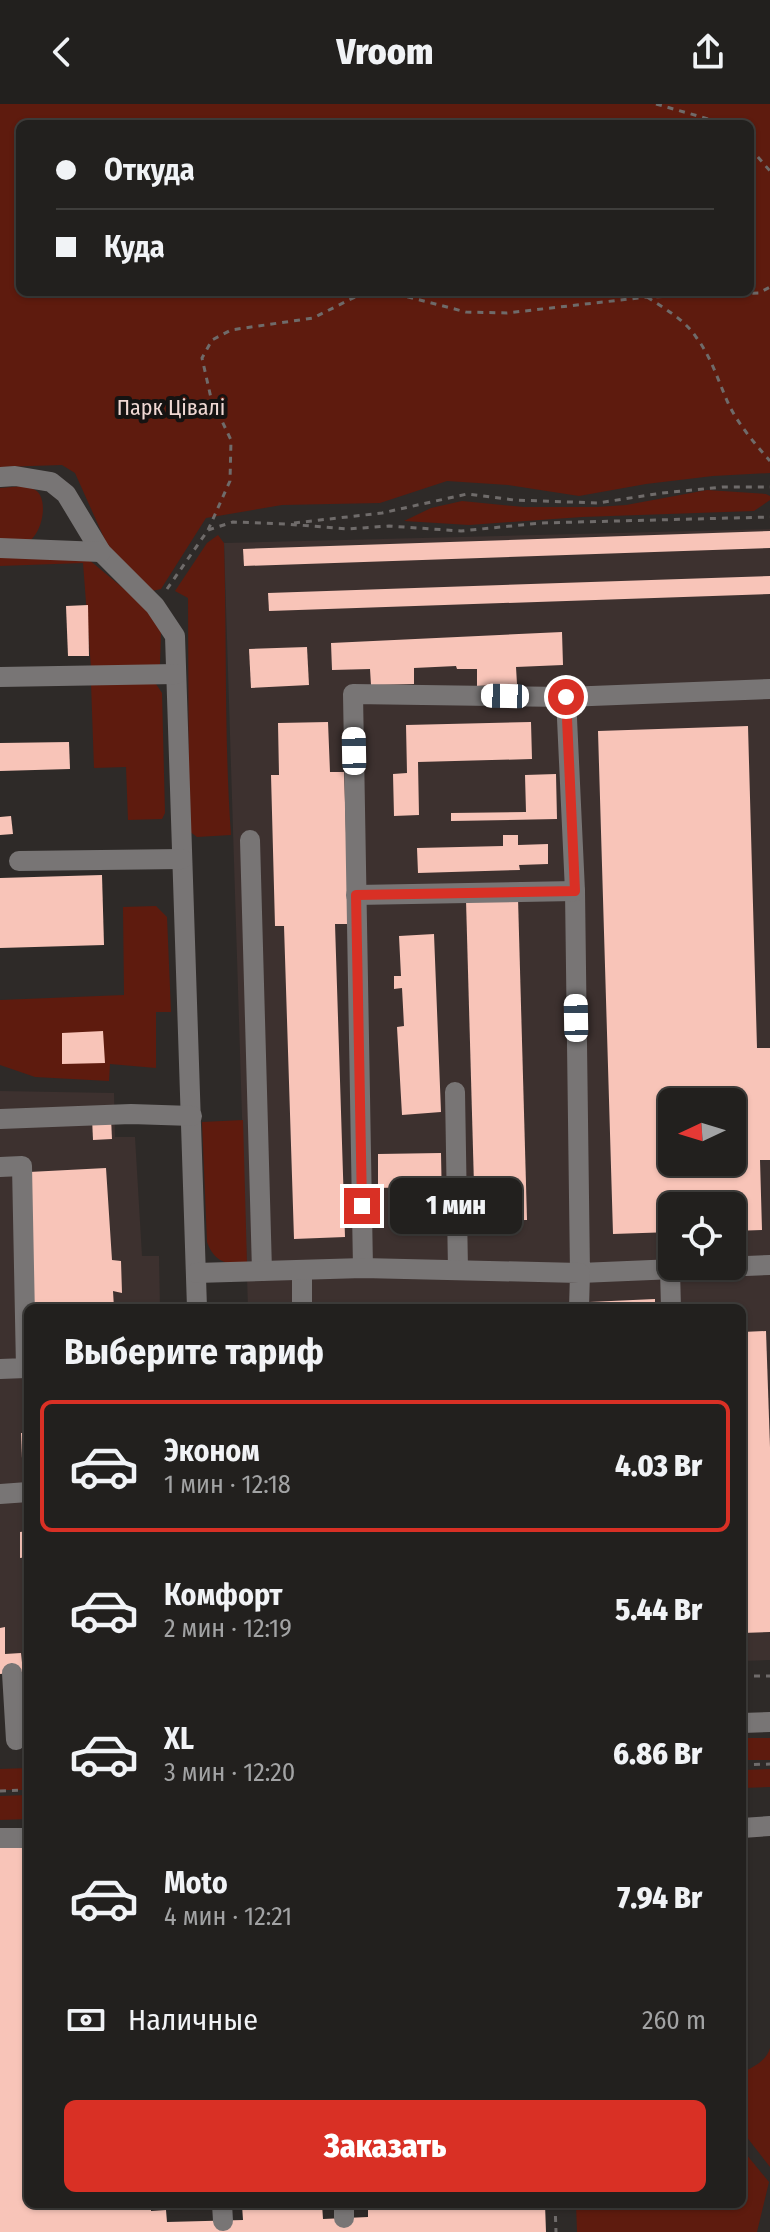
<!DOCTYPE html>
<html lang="ru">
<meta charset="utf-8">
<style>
body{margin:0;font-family:"Fira Sans Condensed",sans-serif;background:#2e2d2b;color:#f1f3f6;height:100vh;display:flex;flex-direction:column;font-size:30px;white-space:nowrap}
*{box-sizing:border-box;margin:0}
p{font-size:26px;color:#a2a3a4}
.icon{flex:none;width:44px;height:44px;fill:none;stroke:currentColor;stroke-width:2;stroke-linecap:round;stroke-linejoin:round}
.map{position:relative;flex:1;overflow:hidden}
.details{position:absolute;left:24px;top:1200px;width:722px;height:904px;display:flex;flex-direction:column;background:#22201e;border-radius:12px;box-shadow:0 2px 6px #0004,0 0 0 2px #3f3e3c}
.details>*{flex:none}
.banner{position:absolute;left:16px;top:16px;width:738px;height:176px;border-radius:12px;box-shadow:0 2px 6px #0004,0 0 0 2px #3f3e3c;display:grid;align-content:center;height:176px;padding:0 40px;background:#22201e}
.needle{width:52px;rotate:266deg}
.controls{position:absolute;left:658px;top:984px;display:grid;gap:16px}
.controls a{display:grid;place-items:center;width:88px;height:88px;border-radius:12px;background:#22201e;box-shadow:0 2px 6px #0004,0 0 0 2px #3f3e3c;font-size:40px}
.end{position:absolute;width:36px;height:36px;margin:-18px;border:10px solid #d93025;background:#fff;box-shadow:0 0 0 4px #fff}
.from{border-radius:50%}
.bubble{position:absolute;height:56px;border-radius:12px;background:#22201e;box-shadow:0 2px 6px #0004,0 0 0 2px #3f3e3c;font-size:26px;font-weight:800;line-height:56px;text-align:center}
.car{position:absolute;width:24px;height:48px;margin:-24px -12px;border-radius:10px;box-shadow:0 0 6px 2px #0007;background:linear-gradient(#fff 24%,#345 0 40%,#fff 0 76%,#345 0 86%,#fff 0)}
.banner b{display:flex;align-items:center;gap:28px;height:76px;font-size:30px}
.banner b+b{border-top:2px solid #3f3e3c}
.banner i{width:20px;height:20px;background:#f1f3f6}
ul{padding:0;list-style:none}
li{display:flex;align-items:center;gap:24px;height:132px;margin:0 16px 12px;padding:0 24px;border:4px solid transparent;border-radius:12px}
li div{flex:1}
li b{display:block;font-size:30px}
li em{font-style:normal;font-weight:800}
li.on{border-color:#d93025}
li>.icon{width:72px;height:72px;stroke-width:1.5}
h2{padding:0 40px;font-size:36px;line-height:96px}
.pay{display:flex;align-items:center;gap:20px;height:88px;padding:0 40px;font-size:30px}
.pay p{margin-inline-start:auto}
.primary-button{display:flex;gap:16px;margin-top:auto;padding:16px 40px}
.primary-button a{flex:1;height:92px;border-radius:12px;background:#d93025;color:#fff;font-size:32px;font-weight:800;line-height:92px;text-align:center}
header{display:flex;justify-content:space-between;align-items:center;height:104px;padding:0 40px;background:#22201e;font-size:36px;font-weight:800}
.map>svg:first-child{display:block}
.built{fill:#3d312f;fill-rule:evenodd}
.green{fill:#5e1b0e;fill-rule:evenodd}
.building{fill:#f8c4b8;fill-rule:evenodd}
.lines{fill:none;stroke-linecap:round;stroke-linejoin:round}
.path{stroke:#6f6b6a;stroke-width:3;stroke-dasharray:6 6;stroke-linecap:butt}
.minor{stroke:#787575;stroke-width:20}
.route{stroke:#d93025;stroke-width:10}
.labels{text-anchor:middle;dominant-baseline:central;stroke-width:8;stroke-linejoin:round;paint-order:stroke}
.park-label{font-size:22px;fill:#efd8d3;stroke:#151312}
</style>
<header><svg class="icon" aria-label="back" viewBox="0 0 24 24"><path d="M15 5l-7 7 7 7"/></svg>Vroom<svg class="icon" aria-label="share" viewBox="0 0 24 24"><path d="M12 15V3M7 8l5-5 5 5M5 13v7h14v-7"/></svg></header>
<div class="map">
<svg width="770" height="2128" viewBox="0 0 770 2128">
<rect width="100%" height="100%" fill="#2e2a28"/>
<g class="built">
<path d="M770,425V1556L742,1557V1204H248L224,439ZM672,998H732V1058H672ZM672,1102H732V1162H672Z"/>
<path d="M0,987L114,989L115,1033H135L142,1152H159L160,1204H28V1568L0,1570Z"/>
</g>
<g class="green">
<path d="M0,0H770V369L713,372L646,380L579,392L508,381L447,377L380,399L282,401L206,414L161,485L152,487L109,445L75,369L62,361L0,363ZM20,20H750V188H20Z"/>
<path d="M24,382C30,384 37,385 40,391C47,404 41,432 26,439C19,442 8,441 0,441V384Z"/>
<path d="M707,386L766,390L770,392V396L754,407L582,413L469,421L404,417L431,404L462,397L524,403H597L626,401Z"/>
<path d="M218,431L224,439C227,536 224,634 231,731L197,733L189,727L188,494L175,487L207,439Z"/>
<path d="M0,450L88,455L158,513L161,529L160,560L155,564H91L83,459L0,462Z"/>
<path d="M154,577L162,589L165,709L162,715L128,716L126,663L94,664L91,579Z"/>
<path d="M156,802L167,813L171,908H156V964L110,960L109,977L35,973L0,961V896L124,891L123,803Z"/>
<path d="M243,1016L247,1161C227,1161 214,1158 207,1138L202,1018Z"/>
<rect x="742" y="1634" width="28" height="22"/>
<path d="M28,1664V1686H0V1665Z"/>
<path d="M770,1665V1683L742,1684V1666Z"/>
<path d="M28,1691V1715L0,1716V1692Z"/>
<path d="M770,1944V2063L742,2027V1968C753,1964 767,1956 770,1944Z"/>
<path d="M742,2045L769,2078L757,2128H577L576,2100H742Z"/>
</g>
<g class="building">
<path d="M770,427V444L244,462L243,445Z"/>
<path d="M770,472V490L269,507L268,489Z"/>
<path d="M88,501L89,552H68L66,502Z"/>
<path d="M562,528L563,561L516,563L517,580L477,582V565H457L456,562L414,564V580L371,581L370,565L332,566L331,539Z"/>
<path d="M307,543L309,581L251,584L249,545Z"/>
<path d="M328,618L330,668H344L349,820H335L345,1133L294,1135L284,822H275L271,671H279L278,619Z"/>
<path d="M531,618L532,655L418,658L419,711L394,712L393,670L407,669L406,621Z"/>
<path d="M748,622L757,944H770V1056H760L762,1126L732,1127V1102H672V1128L613,1130L598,627ZM672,998H732V1058H672Z"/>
<path d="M69,638L70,665L0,667V639Z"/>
<path d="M556,670L557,715L451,717V709L526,708L525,671Z"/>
<path d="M11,712L13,730L0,731V713Z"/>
<path d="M503,731H518V741L548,740V760L519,761L520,766L418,769L417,744L503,742Z"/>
<path d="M102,771L104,841L0,844V774Z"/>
<path d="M518,794L527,1116L475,1117L466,796Z"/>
<path d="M434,830L441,1008L402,1011L397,923L404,922L402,884L394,885V872H401L399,832Z"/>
<path d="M103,927L105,959L62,960V929Z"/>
<path d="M92,1014H111L112,1035L93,1036Z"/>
<path d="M441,1049L442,1101H413V1083L378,1084V1050Z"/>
<path d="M106,1064L112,1156L121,1157L122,1189L113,1187L114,1204H34L29,1068Z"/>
<path d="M655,1195V1204H589V1198Z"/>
<path d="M766,1227L770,1343V1528L742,1529V1228Z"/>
<path d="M21,1329H28V1380H23Z"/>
<path d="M28,1427V1453L20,1454V1428Z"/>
<path d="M5,1523V1550L21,1549L23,1568L0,1570V1524Z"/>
<path d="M0,1741H28V2100H151V2107L166,2106L167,2118L243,2116L242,2101L322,2100L323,2115L368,2113V2100H545L546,2128H0Z"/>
</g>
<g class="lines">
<g class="path">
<path d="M656,0L726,20"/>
<path d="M750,44L770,67"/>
<path d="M647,193C665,205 684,215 696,233C712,254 718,277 729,301C739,321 755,340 770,357"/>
<path d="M294,419L382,409L467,390L514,396L598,399L662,389L723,383H770"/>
<path d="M208,426L230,377L231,336L211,294L202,254L212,236L231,226L313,214L363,189L389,188L466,208L507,209L647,193L759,189L770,183"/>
<path d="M167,485L208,426L233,418L286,420L347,425L389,422L461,427L541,419L770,413"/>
<path d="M742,1572H770"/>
<path d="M742,1661L770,1660"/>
<path d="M0,1687L28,1686"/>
<path d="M555,2100L556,2128"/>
</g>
<g class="minor">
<path d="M0,373L15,372L51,378L66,390L101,448L155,502L175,532L197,1204"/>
<path d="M0,444L101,448"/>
<path d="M0,573L176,570"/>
<path d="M566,593L575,787L580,1169L770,1161"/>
<path d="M250,736L262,1167"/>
<path d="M19,757L182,755"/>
<path d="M356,791L575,787"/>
<path d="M455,988L458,1166"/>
<path d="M0,1015L131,1010L192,1012"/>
<path d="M0,1063L22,1062L26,1264L0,1265"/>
<path d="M363,1164L353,590L566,593L770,585"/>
<path d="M302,1166V1204"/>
<path d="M670,1166L671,1204"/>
<path d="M196,1169L363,1164L580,1169L579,1204"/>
<path d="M0,1390L28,1388"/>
<path d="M12,1569L16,1636"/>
<path d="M742,1619L770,1618"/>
<path d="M742,1724L770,1722"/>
<path d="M0,1734H28"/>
<path d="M222,2100L223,2117"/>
<path d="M344,2100V2114"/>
</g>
</g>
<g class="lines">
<path class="route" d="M362,1102L356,791L575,787L566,593"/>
</g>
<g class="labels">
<g class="park-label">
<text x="171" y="303">Парк Цівалі</text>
</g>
</g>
</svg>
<div class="controls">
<a><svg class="needle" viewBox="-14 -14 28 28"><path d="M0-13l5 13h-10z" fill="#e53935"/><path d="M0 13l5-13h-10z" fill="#a2a3a4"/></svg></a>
<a><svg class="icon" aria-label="locate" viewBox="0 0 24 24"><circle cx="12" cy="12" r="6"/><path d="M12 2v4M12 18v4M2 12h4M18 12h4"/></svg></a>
</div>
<i class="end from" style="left:566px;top:593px"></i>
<i class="end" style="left:362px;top:1102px"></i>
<div class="bubble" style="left:390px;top:1074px;width:132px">1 мин</div>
<i class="car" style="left:505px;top:592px;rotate:271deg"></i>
<i class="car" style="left:354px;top:647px;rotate:359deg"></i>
<i class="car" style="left:576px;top:914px;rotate:359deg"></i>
<div class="banner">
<b><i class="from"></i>Откуда</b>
<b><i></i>Куда</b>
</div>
<section class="details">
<h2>Выберите тариф</h2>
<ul>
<li class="on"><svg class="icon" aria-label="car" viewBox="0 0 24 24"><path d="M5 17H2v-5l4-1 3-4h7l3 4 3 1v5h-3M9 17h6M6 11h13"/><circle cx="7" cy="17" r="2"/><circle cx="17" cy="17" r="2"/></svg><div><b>Эконом</b><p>1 мин · 12:18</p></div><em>4.03 Br</em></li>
<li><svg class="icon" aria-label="car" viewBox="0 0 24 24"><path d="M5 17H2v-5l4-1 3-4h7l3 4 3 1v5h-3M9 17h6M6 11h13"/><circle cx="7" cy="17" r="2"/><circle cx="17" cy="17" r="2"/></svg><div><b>Комфорт</b><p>2 мин · 12:19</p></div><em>5.44 Br</em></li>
<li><svg class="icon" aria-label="car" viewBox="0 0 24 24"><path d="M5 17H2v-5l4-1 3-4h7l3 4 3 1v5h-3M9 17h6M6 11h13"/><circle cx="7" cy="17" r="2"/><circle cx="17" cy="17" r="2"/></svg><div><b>XL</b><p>3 мин · 12:20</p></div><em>6.86 Br</em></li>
<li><svg class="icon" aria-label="car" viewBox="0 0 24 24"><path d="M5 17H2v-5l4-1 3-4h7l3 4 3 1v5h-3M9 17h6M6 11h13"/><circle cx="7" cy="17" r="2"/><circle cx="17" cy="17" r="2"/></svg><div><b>Moto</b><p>4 мин · 12:21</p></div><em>7.94 Br</em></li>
</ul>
<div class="pay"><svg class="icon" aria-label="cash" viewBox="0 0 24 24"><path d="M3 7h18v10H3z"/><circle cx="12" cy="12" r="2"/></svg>Наличные<p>260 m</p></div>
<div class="primary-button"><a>Заказать</a></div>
</section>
</div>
